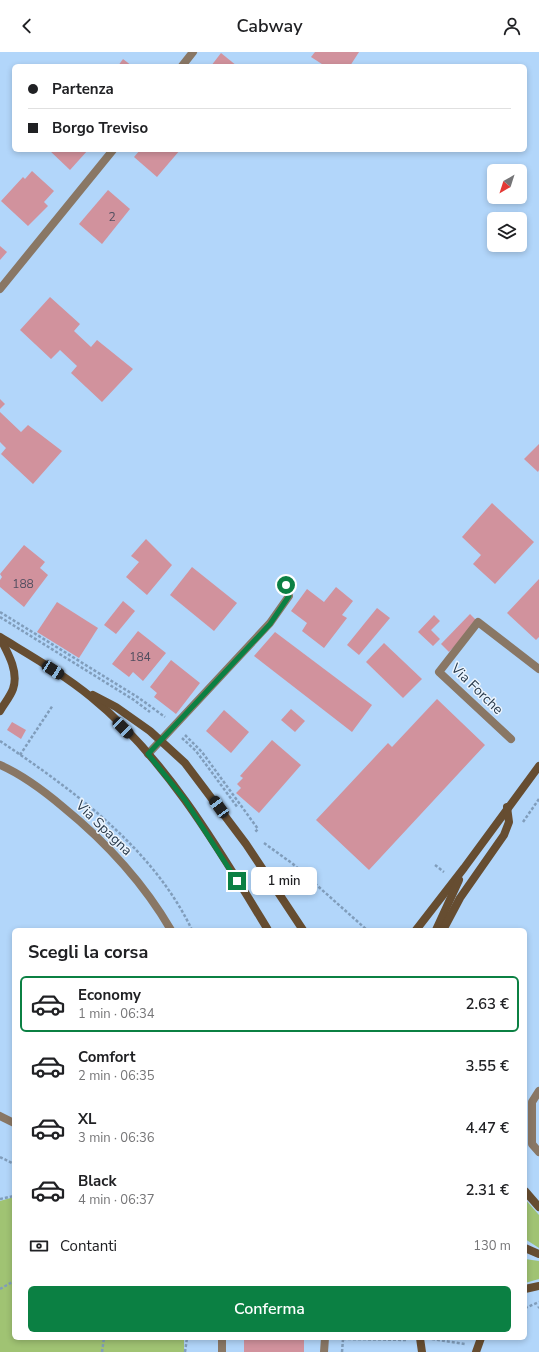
<!DOCTYPE html>
<html lang="it">
<meta charset="utf-8">
<style>
body{margin:0;font-family:"Nunito Sans",sans-serif;background:#f6f6f6;color:#202124;height:100vh;display:flex;flex-direction:column;font-size:15px;white-space:nowrap}
*{box-sizing:border-box;margin:0}
p{font-size:13px;color:#757577}
.icon{flex:none;width:22px;height:22px;fill:none;stroke:currentColor;stroke-width:2;stroke-linecap:round;stroke-linejoin:round}
.map{position:relative;flex:1;overflow:hidden}
.sheet{position:absolute;left:12px;top:876px;width:515px;height:412px;display:flex;flex-direction:column;background:#fff;border-radius:6px;box-shadow:0 2px 6px #0003}
.sheet>*{flex:none}
.banner{position:absolute;left:12px;top:12px;width:515px;height:88px;border-radius:6px;box-shadow:0 2px 6px #0003;display:grid;align-content:center;height:88px;padding:0 16px;background:#fff}
.needle{width:26px;rotate:219deg}
.fabs{position:absolute;left:487px;top:112px;display:grid;gap:8px}
.fabs a{display:grid;place-items:center;width:40px;height:40px;border-radius:6px;background:#fff;box-shadow:0 2px 6px #0003;font-size:20px}
.end{position:absolute;width:18px;height:18px;margin:-9px;border:5px solid #0b8043;background:#fff;box-shadow:0 0 0 2px #fff}
.from{border-radius:50%}
.bubble{position:absolute;height:28px;border-radius:6px;background:#fff;box-shadow:0 2px 6px #0003;font-size:13px;font-weight:600;line-height:28px;text-align:center}
.car{position:absolute;width:12px;height:24px;margin:-12px -6px;border-radius:5px;box-shadow:0 0 3px 1px #0007;background:linear-gradient(#222 24%,#8ab4d8 0 40%,#222 0 76%,#8ab4d8 0 86%,#222 0)}
.banner b{display:flex;align-items:center;gap:14px;height:38px;font-size:15px}
.banner b+b{border-top:1px solid #e0e0e0}
.banner i{width:10px;height:10px;background:#202124}
ul{padding:0;list-style:none}
li{display:flex;align-items:center;gap:12px;height:56px;margin:0 8px 6px;padding:0 8px;border:2px solid transparent;border-radius:6px}
li div{flex:1}
li b{display:block;font-size:15px}
li em{font-style:normal;font-weight:600}
li.current{border-color:#0b8043}
li>.icon{width:36px;height:36px;stroke-width:1.5}
h2{padding:0 16px;font-size:18px;line-height:48px}
.pay{display:flex;align-items:center;gap:10px;height:44px;padding:0 16px;font-size:15px}
.pay p{margin-inline-start:auto}
.cta{display:flex;gap:8px;margin-top:auto;padding:8px 16px}
.cta a{flex:1;height:46px;border-radius:6px;background:#0b8043;color:#fff;font-size:16px;font-weight:600;line-height:46px;text-align:center}
header{display:flex;justify-content:space-between;align-items:center;height:52px;padding:0 16px;background:#fff;font-size:18px;font-weight:600}
.map>svg:first-child{display:block}
.green{fill:#a0c373}
.building{fill:#d1929d}
.lines{fill:none;stroke-linecap:round;stroke-linejoin:round}
.path{stroke:#809dbb;stroke-width:2.5;stroke-dasharray:3 2;stroke-linecap:butt}
.lane{stroke:#897765;stroke-width:8}
.street{stroke:#897765;stroke-width:8}
.secondary{stroke:#664d31;stroke-width:8}
.route{stroke:#0b8043;stroke-width:5}
.labels{text-anchor:middle;dominant-baseline:central;stroke-width:3;stroke-linejoin:round;paint-order:stroke}
.number-label{font-size:12px;fill:#514e5f}
.street-label{font-size:14px;fill:#26384a;stroke:#ebf4fd}
</style>
<header><svg class="icon" aria-label="back" viewBox="0 0 24 24"><path d="M15 5l-7 7 7 7"/></svg>Cabway<svg class="icon" aria-label="person" viewBox="0 0 24 24"><circle cx="12" cy="8" r="4"/><path d="M4 21q1-7 8-7t8 7"/></svg></header>
<div class="map">
<svg width="539" height="1300" viewBox="0 0 539 1300">
<rect width="100%" height="100%" fill="#b2d6fa"/>
<g class="green">
<path d="M14,1145V1286H184V1300H0V1149Z"/>
<path d="M525,1147L539,1163V1196L525,1187Z"/>
<path d="M525,1207L539,1209V1227L525,1231Z"/>
</g>
<g class="building">
<path d="M315,0H359L350,14H325L311,5Z"/>
<path d="M221,1L237,14H211Z"/>
<path d="M123,7L132,14H118Z"/>
<path d="M49,98H88L70,118Z"/>
<path d="M140,98H180L157,125L134,105Z"/>
<path d="M32,119L54,139L44,150L48,154L28,174L1,149L23,125L25,127Z"/>
<path d="M108,138L130,157L102,192L79,172Z"/>
<path d="M0,194L7,200L0,208Z"/>
<path d="M50,245L80,272L74,279L91,295L97,288L133,317L102,350L71,321L77,314L60,298L51,307L20,278Z"/>
<path d="M0,347L5,352L0,357Z"/>
<path d="M0,360L21,380L28,373L62,399L33,432L1,402L6,396L0,390Z"/>
<path d="M539,392V418L538,420L524,407Z"/>
<path d="M492,451L534,490L495,532L473,512L481,503L462,485Z"/>
<path d="M146,487L172,513L147,543L126,525L139,510L131,504Z"/>
<path d="M24,493L45,510L40,516L48,523L24,555L0,535V528L2,525L0,522Z"/>
<path d="M192,515L237,551L214,579L170,543Z"/>
<path d="M539,527V585L536,588L507,561Z"/>
<path d="M336,535L353,549L342,563L347,566L324,596L302,579L307,571L291,559L307,537L324,550Z"/>
<path d="M123,549L135,559L116,582L104,573Z"/>
<path d="M57,550L98,576L79,606L37,580Z"/>
<path d="M377,556L390,566L359,603L347,593Z"/>
<path d="M470,562L478,570L449,600L441,592Z"/>
<path d="M434,563L440,569L431,578L440,587L433,594L418,580Z"/>
<path d="M138,579L166,601L143,629L133,620L129,625L112,612Z"/>
<path d="M275,580L372,653L352,680L254,604Z"/>
<path d="M384,591L422,627L403,646L366,610Z"/>
<path d="M171,608L200,631L176,662L154,645L157,641L150,635Z"/>
<path d="M437,647L485,693L369,818L316,768L388,691L392,695Z"/>
<path d="M291,657L305,669L295,680L281,668Z"/>
<path d="M224,658L249,680L231,701L206,679Z"/>
<path d="M12,670L26,678L21,687L7,678Z"/>
<path d="M272,688L301,713L259,761L236,741L241,736L237,732L243,726L240,724Z"/>
<path d="M244,1286H308V1288H304V1300H244Z"/>
</g>
<g class="lines">
<g class="path">
<path d="M0,560L139,646L165,665"/>
<path d="M0,565L134,648L150,660"/>
<path d="M185,683L202,700L258,777L255,780"/>
<path d="M182,686L196,699L238,756"/>
<path d="M0,689C73,738 153,796 192,878"/>
<path d="M20,703L53,653"/>
<path d="M523,770L539,747"/>
<path d="M264,791L293,812L367,878"/>
<path d="M435,813L444,820"/>
<path d="M0,1105L14,1112"/>
<path d="M0,1147L14,1144"/>
<path d="M0,1237L14,1229"/>
<path d="M525,1256L539,1250"/>
<path d="M538,1256L539,1255"/>
<path d="M343,1287L408,1288"/>
<path d="M432,1287L465,1292"/>
<path d="M102,1300L104,1286"/>
<path d="M185,1300L187,1286"/>
<path d="M342,1300L343,1287"/>
</g>
<path class="lane" d="M511,687L439,620L478,570L539,617"/>
<g class="street">
<path d="M182,14L193,0"/>
<path d="M0,237L113,98"/>
<path d="M148,702L270,571L289,544L286,533"/>
<path d="M0,713C23,723 44,739 63,755C106,790 143,830 171,878"/>
<path d="M539,1039L532,1050V1092L539,1100"/>
<path d="M0,1064L14,1071"/>
<path d="M222,1300V1286"/>
<path d="M324,1300L325,1286"/>
</g>
<g class="secondary">
<path d="M0,585C31,604 63,622 91,645C165,705 219,797 268,878"/>
<path d="M93,643L116,655L150,679L185,711L246,792L303,878"/>
<path d="M0,659C4,652 10,645 13,637C19,620 8,601 0,586"/>
<path d="M416,878L464,816L539,714"/>
<path d="M436,878L459,828"/>
<path d="M443,878L460,846L504,783L509,770L507,755"/>
<path d="M525,1139L539,1155"/>
<path d="M525,1196L539,1202"/>
<path d="M525,1237L539,1234"/>
<path d="M420,1286L422,1300"/>
<path d="M476,1300L481,1286"/>
</g>
</g>
<g class="lines">
<path class="route" d="M237,829L185,748L148,702L270,572L289,544L286,533"/>
</g>
<g class="labels">
<g class="number-label">
<text x="112" y="165">2</text>
<text x="23" y="532">188</text>
<text x="140" y="605">184</text>
</g>
<g class="street-label">
<text transform="translate(477 637) rotate(44)">Via Forche</text>
<text transform="translate(104 776) rotate(44)">Via Spagna</text>
</g>
</g>
</svg>
<div class="fabs">
<a><svg class="needle" viewBox="-14 -14 28 28"><path d="M0-13l5 13h-10z" fill="#e53935"/><path d="M0 13l5-13h-10z" fill="#757577"/></svg></a>
<a><svg class="icon" aria-label="layers" viewBox="0 0 24 24"><path d="M12 4l9 5-9 5-9-5zM3 14l9 5 9-5"/></svg></a>
</div>
<i class="end from" style="left:286px;top:533px"></i>
<i class="end" style="left:237px;top:829px"></i>
<div class="bubble" style="left:251px;top:815px;width:66px">1 min</div>
<i class="car" style="left:53px;top:618px;rotate:123deg"></i>
<i class="car" style="left:123px;top:676px;rotate:135deg"></i>
<i class="car" style="left:219px;top:755px;rotate:324deg"></i>
<div class="banner">
<b><i class="from"></i>Partenza</b>
<b><i></i>Borgo Treviso</b>
</div>
<section class="sheet">
<h2>Scegli la corsa</h2>
<ul>
<li class="current"><svg class="icon" aria-label="car" viewBox="0 0 24 24"><path d="M5 17H2v-5l4-1 3-4h7l3 4 3 1v5h-3M9 17h6M6 11h13"/><circle cx="7" cy="17" r="2"/><circle cx="17" cy="17" r="2"/></svg><div><b>Economy</b><p>1 min · 06:34</p></div><em>2.63 €</em></li>
<li><svg class="icon" aria-label="car" viewBox="0 0 24 24"><path d="M5 17H2v-5l4-1 3-4h7l3 4 3 1v5h-3M9 17h6M6 11h13"/><circle cx="7" cy="17" r="2"/><circle cx="17" cy="17" r="2"/></svg><div><b>Comfort</b><p>2 min · 06:35</p></div><em>3.55 €</em></li>
<li><svg class="icon" aria-label="car" viewBox="0 0 24 24"><path d="M5 17H2v-5l4-1 3-4h7l3 4 3 1v5h-3M9 17h6M6 11h13"/><circle cx="7" cy="17" r="2"/><circle cx="17" cy="17" r="2"/></svg><div><b>XL</b><p>3 min · 06:36</p></div><em>4.47 €</em></li>
<li><svg class="icon" aria-label="car" viewBox="0 0 24 24"><path d="M5 17H2v-5l4-1 3-4h7l3 4 3 1v5h-3M9 17h6M6 11h13"/><circle cx="7" cy="17" r="2"/><circle cx="17" cy="17" r="2"/></svg><div><b>Black</b><p>4 min · 06:37</p></div><em>2.31 €</em></li>
</ul>
<div class="pay"><svg class="icon" aria-label="cash" viewBox="0 0 24 24"><path d="M3 7h18v10H3z"/><circle cx="12" cy="12" r="2"/></svg>Contanti<p>130 m</p></div>
<div class="cta"><a>Conferma</a></div>
</section>
</div>
